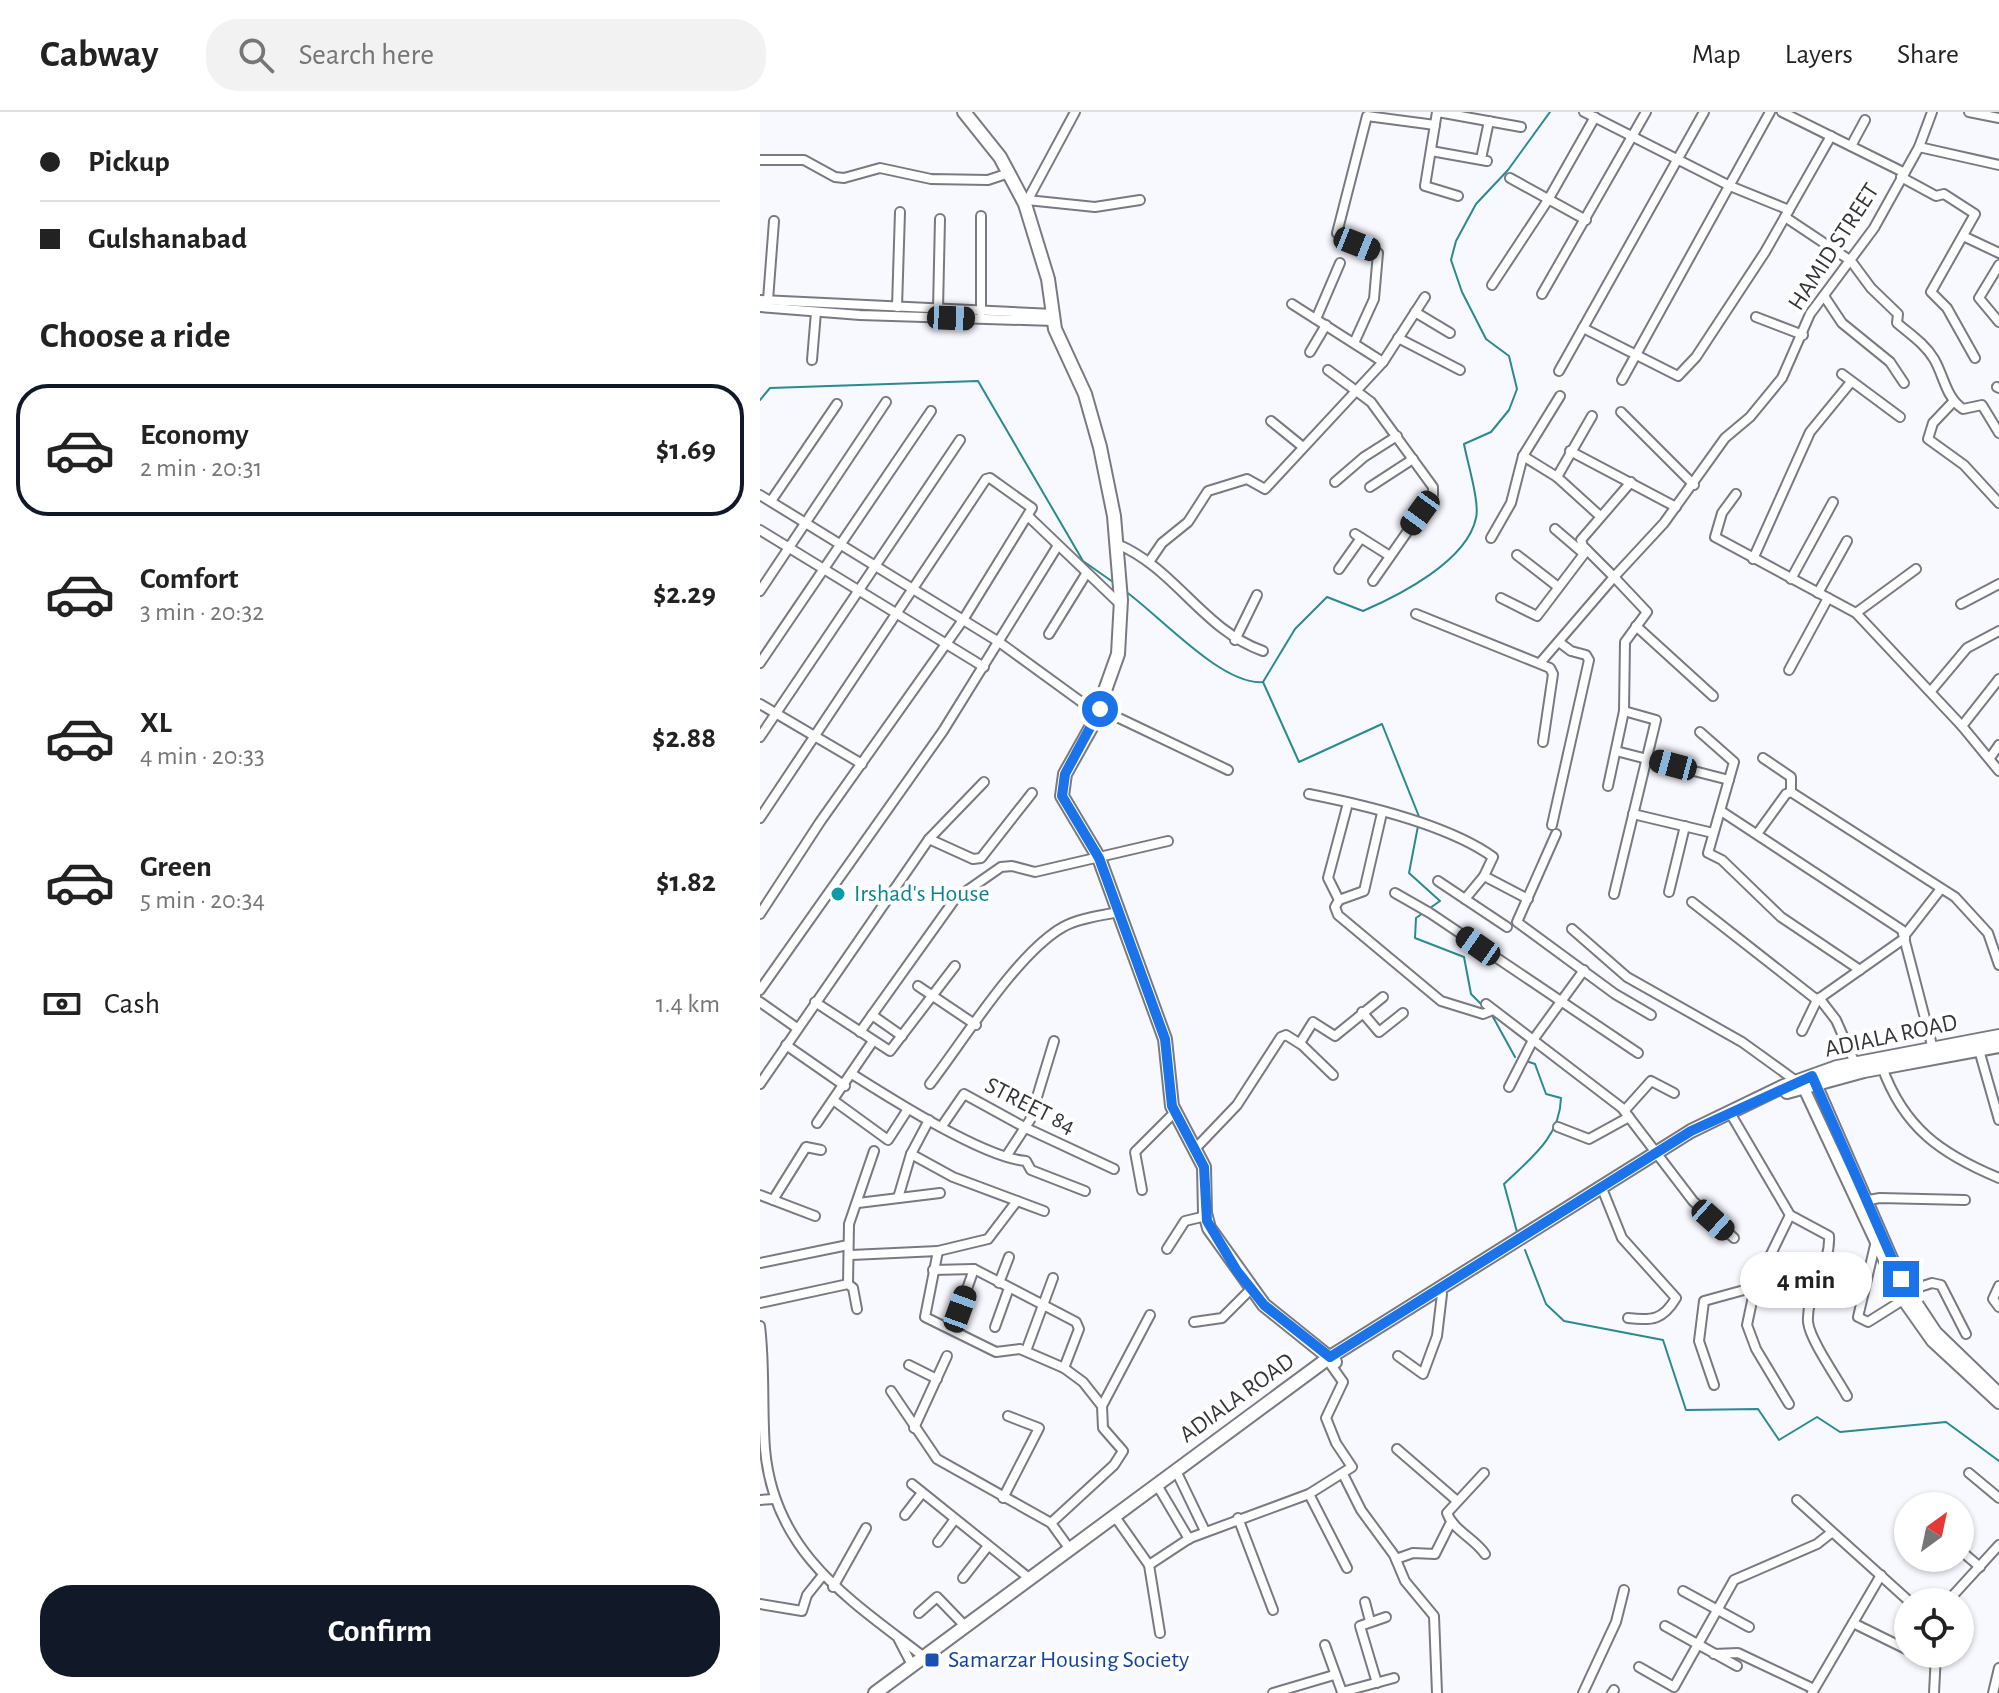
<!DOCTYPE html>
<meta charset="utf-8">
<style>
body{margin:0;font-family:"Alegreya Sans",sans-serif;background:#f2f2f2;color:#222;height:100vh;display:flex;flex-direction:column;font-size:30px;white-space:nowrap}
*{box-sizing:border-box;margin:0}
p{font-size:26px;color:#767676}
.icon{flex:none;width:44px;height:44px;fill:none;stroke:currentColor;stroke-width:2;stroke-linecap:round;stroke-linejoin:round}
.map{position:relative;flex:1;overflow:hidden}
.panel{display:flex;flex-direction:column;background:#fff;width:760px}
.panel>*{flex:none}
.hud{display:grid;align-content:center;height:176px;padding:0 40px;background:#fff}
.needle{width:52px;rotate:33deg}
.tools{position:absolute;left:1134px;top:1380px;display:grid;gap:16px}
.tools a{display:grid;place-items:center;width:80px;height:80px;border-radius:50%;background:#fff;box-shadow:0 2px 6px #0004;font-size:40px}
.end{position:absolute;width:36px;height:36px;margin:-18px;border:10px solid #1a73e8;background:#fff;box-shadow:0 0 0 4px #fff}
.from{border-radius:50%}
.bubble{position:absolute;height:56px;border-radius:28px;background:#fff;box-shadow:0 2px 6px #0004;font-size:26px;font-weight:700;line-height:56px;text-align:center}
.car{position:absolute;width:24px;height:48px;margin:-24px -12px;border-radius:10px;box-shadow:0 0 6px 2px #0007;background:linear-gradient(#222 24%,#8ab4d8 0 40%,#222 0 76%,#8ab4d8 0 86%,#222 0)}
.hud b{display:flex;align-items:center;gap:28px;height:76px;font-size:30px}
.hud b+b{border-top:2px solid #e0e0e0}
.hud i{width:20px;height:20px;background:#222}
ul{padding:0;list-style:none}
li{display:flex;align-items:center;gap:24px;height:132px;margin:0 16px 12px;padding:0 24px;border:4px solid transparent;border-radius:32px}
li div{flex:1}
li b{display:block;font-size:30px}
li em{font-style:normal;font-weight:700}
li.selected{border-color:#111827}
li>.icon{width:72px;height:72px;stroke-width:1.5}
h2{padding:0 40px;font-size:36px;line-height:96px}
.pay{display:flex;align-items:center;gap:20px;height:88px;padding:0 40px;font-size:30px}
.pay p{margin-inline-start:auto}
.primary-button{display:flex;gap:16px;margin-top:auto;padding:16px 40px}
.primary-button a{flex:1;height:92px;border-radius:32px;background:#111827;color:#fff;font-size:32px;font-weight:700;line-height:92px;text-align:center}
header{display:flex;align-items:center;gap:48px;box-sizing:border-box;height:112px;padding:0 40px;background:#fff;border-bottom:2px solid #e0e0e0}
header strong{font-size:38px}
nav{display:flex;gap:44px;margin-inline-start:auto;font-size:28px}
.search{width:560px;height:72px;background:#f2f2f2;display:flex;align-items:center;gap:20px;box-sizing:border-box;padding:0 28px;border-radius:32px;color:#767676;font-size:30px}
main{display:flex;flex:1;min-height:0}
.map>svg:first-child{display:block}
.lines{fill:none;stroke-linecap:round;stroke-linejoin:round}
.stream{stroke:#2a8a8d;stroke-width:2}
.minor-casing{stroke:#797a81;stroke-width:12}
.tertiary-casing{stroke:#797a81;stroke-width:14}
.secondary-casing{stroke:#797a81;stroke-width:16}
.primary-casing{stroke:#797a81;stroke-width:16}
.minor{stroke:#fff;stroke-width:8}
.tertiary{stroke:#fff;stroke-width:10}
.secondary{stroke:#fff;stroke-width:12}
.primary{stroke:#fff;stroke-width:12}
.route{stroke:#1a73e8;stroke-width:10}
.culture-dot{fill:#0f9aa8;stroke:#fff;stroke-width:3}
.transit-dot{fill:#1a4fb4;stroke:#fff;stroke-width:3}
.labels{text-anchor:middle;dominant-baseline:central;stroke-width:8;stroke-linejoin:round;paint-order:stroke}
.street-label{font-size:24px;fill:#343538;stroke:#fff}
.culture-label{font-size:24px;fill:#0d838f;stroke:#fff;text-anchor:start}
.transit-label{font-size:24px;fill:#164399;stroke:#fff;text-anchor:start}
</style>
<header>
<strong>Cabway</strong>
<div class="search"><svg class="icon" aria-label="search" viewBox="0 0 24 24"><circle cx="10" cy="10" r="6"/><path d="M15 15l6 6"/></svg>Search here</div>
<nav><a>Map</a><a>Layers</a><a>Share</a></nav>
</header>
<main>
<section class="panel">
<div class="hud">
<b><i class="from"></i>Pickup</b>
<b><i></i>Gulshanabad</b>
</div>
<h2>Choose a ride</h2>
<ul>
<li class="selected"><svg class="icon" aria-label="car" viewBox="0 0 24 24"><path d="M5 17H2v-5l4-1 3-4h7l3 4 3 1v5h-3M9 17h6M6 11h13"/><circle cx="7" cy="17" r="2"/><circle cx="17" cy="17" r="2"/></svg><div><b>Economy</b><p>2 min · 20:31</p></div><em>$1.69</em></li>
<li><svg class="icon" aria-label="car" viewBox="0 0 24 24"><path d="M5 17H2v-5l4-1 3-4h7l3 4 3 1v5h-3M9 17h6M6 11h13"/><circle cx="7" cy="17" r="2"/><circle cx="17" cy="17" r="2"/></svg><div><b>Comfort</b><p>3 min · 20:32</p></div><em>$2.29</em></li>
<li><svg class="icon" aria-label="car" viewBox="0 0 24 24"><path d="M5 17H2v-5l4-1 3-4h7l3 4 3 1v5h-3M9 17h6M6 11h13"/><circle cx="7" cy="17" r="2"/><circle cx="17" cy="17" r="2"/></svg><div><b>XL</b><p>4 min · 20:33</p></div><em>$2.88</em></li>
<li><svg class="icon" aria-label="car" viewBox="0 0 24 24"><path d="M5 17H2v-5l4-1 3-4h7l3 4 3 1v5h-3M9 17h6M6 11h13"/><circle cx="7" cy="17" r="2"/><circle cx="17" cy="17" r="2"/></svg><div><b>Green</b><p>5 min · 20:34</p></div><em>$1.82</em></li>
</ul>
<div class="pay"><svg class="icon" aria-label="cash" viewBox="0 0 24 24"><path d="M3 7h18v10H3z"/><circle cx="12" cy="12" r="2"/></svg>Cash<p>1.4 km</p></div>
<div class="primary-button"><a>Confirm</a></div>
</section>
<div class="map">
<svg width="1239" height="1581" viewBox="0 0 1239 1581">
<rect width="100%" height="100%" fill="#f8f8ff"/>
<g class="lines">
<g class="stream">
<path d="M0,288L10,276L218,269L323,449L353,470"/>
<path d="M365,479C399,503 462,574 503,570L535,517L567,485L603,499C640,483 707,449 716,406C720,391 707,349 704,332L731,320L749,298L757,277L749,244L726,227L702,180L691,148L696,129L716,92L748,58L790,0"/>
<path d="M503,570L539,650L622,612L660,707"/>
<path d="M658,714L649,761L680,789L670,796"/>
<path d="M663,801L656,806L655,826L704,845L711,882L723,894"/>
<path d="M733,905L755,945"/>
<path d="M757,1120L744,1072C771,1046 800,1025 801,986L786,982L775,952L766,949"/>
<path d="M765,1138L786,1192L804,1209L903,1228L926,1298L998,1297L1019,1328L1057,1305L1080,1320L1186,1310L1239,1349"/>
</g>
<g class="minor-casing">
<g id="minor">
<path d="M677,0L665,74L698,84"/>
<path d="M678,0L761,15"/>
<path d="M824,0L970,74L1029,98"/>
<path d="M1022,0L1143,60"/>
<path d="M1209,0L1239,6"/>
<path d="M1091,34L1105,8"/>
<path d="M1159,35L1239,53"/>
<path d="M671,39L727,49"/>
<path d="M721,47L729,9"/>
<path d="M0,48H44L75,65L84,66L120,56L171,67L228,68L249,61"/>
<path d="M1141,65L1176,84L1184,82L1215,102L1171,180L1187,196L1215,246"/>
<path d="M750,66L826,108"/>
<path d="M267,88L335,95L380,88"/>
<path d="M266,91L315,0"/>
<path d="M1025,105L1091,149L1111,176L1138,202L1137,211C1150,222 1165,232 1174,247C1184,264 1186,286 1203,297L1222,293L1239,321"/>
<path d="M1203,124L1239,141"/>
<path d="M1239,153L1219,186L1239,210"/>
<path d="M732,173L788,88L835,5"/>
<path d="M782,182L886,0"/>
<path d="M1064,184L1082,211L1130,250L1144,271"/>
<path d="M0,188L294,202"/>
<path d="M8,188L14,109"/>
<path d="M532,192L623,250"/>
<path d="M0,195L100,203L294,209"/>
<path d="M137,195L140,100"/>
<path d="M178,197L180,107"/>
<path d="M221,200V104"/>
<path d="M655,200L690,221"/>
<path d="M996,205L1043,223"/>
<path d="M556,207L580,151"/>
<path d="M823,216L918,264L936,245L1005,140L1071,24"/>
<path d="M638,226L700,258"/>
<path d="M594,231L614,187L618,141L577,121L607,4L675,13"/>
<path d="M550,240L566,213"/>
<path d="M52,248L56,200"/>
<path d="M568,258L611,290L673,375V383L613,469"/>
<path d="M799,259L944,0"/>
<path d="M1082,262L1140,305"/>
<path d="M862,268L1010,0"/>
<path d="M1237,275L1239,276"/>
<path d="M1193,290L1173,311L1168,327L1204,353L1239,391"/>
<path d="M861,300L934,373"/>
<path d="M832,304L797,365L840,404"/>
<path d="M511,309L543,335"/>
<path d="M810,339L916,395"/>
<path d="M763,344L797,365"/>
<path d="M575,370L604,345L637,324"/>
<path d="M610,375L653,347"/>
<path d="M976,382L962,401L955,425L1096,501L1202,614L1239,659"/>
<path d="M0,383L239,530L338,602"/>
<path d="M11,389L77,292"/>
<path d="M269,405L361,493"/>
<path d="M795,417L823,441"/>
<path d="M0,418L224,555"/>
<path d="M595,422L630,444"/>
<path d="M731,426L751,391L763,344L800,284"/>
<path d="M357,432C415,456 443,518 503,539"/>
<path d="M757,443L797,474"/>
<path d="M993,447L1050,320L1091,270"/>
<path d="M389,450L402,431L428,410L448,379L487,367L505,377L623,250L665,185"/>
<path d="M579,457L601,426"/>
<path d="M1031,467L1073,390"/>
<path d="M0,479L126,290"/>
<path d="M1058,481L1087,429"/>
<path d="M741,486L777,504L827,438"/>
<path d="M1201,492L1239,472"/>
<path d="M1096,501L1156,457"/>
<path d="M656,502L790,556L793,562L783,630"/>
<path d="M876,514L953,584"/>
<path d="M289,522L326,462"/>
<path d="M475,528L497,483"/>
<path d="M0,551L171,299"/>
<path d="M780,551L854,465L823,434L821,428L871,370"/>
<path d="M1029,558L1068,486"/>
<path d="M1171,579L1207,536L1239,519"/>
<path d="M0,592L102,652"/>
<path d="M340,597L468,658"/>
<path d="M1202,614L1239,567"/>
<path d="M940,620L974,650L948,741L962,748L1021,805L1100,858"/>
<path d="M0,625L200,328"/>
<path d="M856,639L969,668"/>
<path d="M1003,646L1031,665V680"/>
<path d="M1230,646L1239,633"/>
<path d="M848,674L864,599L865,530L887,500L854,465L904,411L965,326L990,305L1022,266L1050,202L1114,116L1159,35L1172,0"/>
<path d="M549,682C605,693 687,712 733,745L724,764L768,787"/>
<path d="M588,691L568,766L579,788L575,795L578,803L681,889L723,902L733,898"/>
<path d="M961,699L1142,818L1174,941"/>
<path d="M873,702L953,721"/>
<path d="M0,706L226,367L230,366L272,396L203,508L60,710L0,802"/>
<path d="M792,713L829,548L826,543L811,539L799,530"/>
<path d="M796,722L757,810L855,882L891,903"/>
<path d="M997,722L1026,682L1031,680L1195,785L1228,821L1239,853"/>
<path d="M169,727L213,747L221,746L272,681"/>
<path d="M678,769L747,815"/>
<path d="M909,780L925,714"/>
<path d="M635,781L670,801L878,941"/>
<path d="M854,782L896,608L864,599"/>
<path d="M705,787L724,764"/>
<path d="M579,788L604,779L622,701"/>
<path d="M932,790L1057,888"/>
<path d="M812,817L867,865L982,930L1036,969"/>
<path d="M1145,823L1180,778"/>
<path d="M158,874L216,913"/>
<path d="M0,878L183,619L297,435"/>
<path d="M1059,886L1076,908L1095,951"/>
<path d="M0,890L37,916"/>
<path d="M55,890L130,939L195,854"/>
<path d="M726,892L862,996L933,1089L974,1126"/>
<path d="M602,900L619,920L643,901"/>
<path d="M112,903L142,924"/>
<path d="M1042,919L1057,888L1145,826"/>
<path d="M100,920L195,787L241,755L252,754L275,760L408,729"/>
<path d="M540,931L553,910L575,924L623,885"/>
<path d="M26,933L85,974"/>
<path d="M1219,938L1239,1008"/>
<path d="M1122,955C1144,1016 1181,1042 1239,1066"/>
<path d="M92,962C130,986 224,1046 266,1049L271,1058L325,1079"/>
<path d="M0,972L169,727L224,670"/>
<path d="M170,972C204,928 257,841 303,815C319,806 340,804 358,800"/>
<path d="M749,975L773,928L824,858"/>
<path d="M73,988L128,1028L148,997"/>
<path d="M865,998L891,969L914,981"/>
<path d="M969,999L1030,1103L1069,1124C1071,1154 1046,1181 1048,1210C1050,1228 1077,1266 1087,1284"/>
<path d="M57,1011L113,929"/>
<path d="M182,1014L204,982L266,1016L354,1057"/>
<path d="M798,1015L829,1027L869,1005"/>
<path d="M434,1038L477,993L521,925L526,923L542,933L573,963"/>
<path d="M151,1042L193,1065L284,1099"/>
<path d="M247,1043L270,1008L294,929"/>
<path d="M841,1074L862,1126L916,1186C903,1208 892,1209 868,1206"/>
<path d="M382,1078L375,1040L414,1001"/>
<path d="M0,1083L55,1104"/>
<path d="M138,1086L151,1042L169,1008"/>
<path d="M13,1088L46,1035L61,1038"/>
<path d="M1103,1089L1120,1086L1205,1088"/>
<path d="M98,1091L180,1081"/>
<path d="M1116,1129L1098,1205L1108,1210L1143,1188"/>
<path d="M407,1137L425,1109L446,1104"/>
<path d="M178,1139L228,1127L257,1089"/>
<path d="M91,1143L178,1139L165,1205L236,1240L260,1237L304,1256L323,1270L342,1294L343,1316L363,1339L354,1353L291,1411"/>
<path d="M0,1151L88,1133"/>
<path d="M173,1158L214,1157L316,1210L319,1217L304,1256"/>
<path d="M239,1171L249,1145"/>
<path d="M1239,1174L1233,1187L1239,1195"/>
<path d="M995,1175L987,1213L996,1237L1029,1292"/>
<path d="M1144,1180L1172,1171L1181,1173L1206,1222"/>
<path d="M0,1191L88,1172"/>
<path d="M97,1197L93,1176L88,1172L89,1112L114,1039"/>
<path d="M200,1197L214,1157"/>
<path d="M434,1210L462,1206L491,1177"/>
<path d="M0,1214C5,1254 2,1296 5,1337C14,1441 89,1487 164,1545"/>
<path d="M235,1215L249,1176"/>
<path d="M266,1239L293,1166"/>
<path d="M638,1244L663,1262L677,1224L682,1182"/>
<path d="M149,1253L177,1267"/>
<path d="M954,1273L939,1229L944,1189L995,1175L1030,1103"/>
<path d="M131,1279L177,1347L291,1411L309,1436"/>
<path d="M342,1294L390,1203"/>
<path d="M154,1316L187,1244"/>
<path d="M637,1337L696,1388"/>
<path d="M724,1361L687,1401C693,1418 715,1427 725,1442"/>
<path d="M1209,1361L1239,1386"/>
<path d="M583,1362L601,1398L634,1443L645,1469L674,1504L677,1581"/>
<path d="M419,1365L445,1419"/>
<path d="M152,1372L269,1466"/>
<path d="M400,1378L429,1427"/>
<path d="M549,1382L587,1456"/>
<path d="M243,1386L279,1316L248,1304"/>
<path d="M0,1388L14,1387"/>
<path d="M1037,1388L1150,1490"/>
<path d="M145,1403L162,1381"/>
<path d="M478,1406L513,1498"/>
<path d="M358,1409L389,1453L400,1521"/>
<path d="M178,1430L195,1407"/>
<path d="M1200,1438L1220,1455"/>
<path d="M636,1447L653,1441L675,1442L691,1410"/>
<path d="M389,1453L430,1426L549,1382L592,1355L576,1331L566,1306L583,1270L571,1253"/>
<path d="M203,1466L228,1434"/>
<path d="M73,1475L106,1416"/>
<path d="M923,1479L989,1515"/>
<path d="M605,1490L610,1509"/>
<path d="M1187,1490L1239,1433"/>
<path d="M0,1492L42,1499L47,1483L63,1463"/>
<path d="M159,1501L177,1485L205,1514"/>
<path d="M1093,1511L1148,1538"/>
<path d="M905,1514L977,1554"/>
<path d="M139,1528L152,1553"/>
<path d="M565,1533L582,1580L634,1566"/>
<path d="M954,1542L978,1541L1054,1577"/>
<path d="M1155,1542L1176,1552"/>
<path d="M879,1555L914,1575L974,1468L1057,1432L1071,1421"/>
<path d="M617,1571L600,1514L626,1505"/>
<path d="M513,1581L574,1563"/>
<path d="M823,1581L856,1510L864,1478"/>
<path d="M852,1581L854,1578"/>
<path d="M1052,1581L1121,1463"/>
<path d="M1174,1581L1176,1542"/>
<path d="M1233,1581L1239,1556"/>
</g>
</g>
<g class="tertiary-casing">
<g id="tertiary">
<path d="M1053,965L1141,1167L1176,1220L1239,1281"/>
<path d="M1041,970L1143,1188L1172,1229L1239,1291"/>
</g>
</g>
<g class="secondary-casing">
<path id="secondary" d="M204,0L240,45L265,92L288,167L295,217L325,282L340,335L354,404L361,488L358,542L333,612L305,662L302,684L339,746L405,927L412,994L444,1055L445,1101L449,1116L504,1193L575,1250"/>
</g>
<g class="primary-casing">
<g id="primary">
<path d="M1027,980L1104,959L1239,934"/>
<path d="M115,1581L570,1245L931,1019L1024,974L1077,955L1239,924"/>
</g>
</g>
<use href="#minor" class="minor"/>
<use href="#tertiary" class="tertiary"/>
<use href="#secondary" class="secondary"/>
<use href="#primary" class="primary"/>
</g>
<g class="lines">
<path class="route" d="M340,597L305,662L302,684L339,746L405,927L412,994L444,1055L447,1109L477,1159L504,1193L570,1245L931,1019L1052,964L1141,1167"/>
</g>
<circle class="culture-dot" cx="78" cy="782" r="8"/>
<rect class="transit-dot" x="164" y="1540" width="16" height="16" rx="4"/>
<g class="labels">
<g class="street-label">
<text transform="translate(1074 135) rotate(-57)">HAMID STREET</text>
<text transform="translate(1131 924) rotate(-12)">ADIALA ROAD</text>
<text transform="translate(270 994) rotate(27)">STREET 84</text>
<text transform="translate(477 1286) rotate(-36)">ADIALA ROAD</text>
</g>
<g class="culture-label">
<text x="94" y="782">Irshad's House</text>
</g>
<g class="transit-label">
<text x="188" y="1548">Samarzar Housing Society</text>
</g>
</g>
</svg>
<div class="tools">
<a><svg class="needle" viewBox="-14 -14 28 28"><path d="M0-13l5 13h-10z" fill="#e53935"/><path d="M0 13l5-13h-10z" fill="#767676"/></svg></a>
<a><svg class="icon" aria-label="locate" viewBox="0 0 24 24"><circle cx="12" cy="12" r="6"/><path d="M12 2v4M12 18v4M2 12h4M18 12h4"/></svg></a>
</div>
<i class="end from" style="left:340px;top:597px"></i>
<i class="end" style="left:1141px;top:1167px"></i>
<div class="bubble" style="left:980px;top:1140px;width:132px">4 min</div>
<i class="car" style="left:597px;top:132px;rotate:112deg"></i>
<i class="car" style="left:191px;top:206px;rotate:92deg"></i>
<i class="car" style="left:660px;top:401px;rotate:216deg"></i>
<i class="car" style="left:913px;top:653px;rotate:285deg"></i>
<i class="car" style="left:718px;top:834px;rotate:305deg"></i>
<i class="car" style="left:953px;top:1108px;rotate:132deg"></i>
<i class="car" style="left:200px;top:1197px;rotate:20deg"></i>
</div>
</main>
